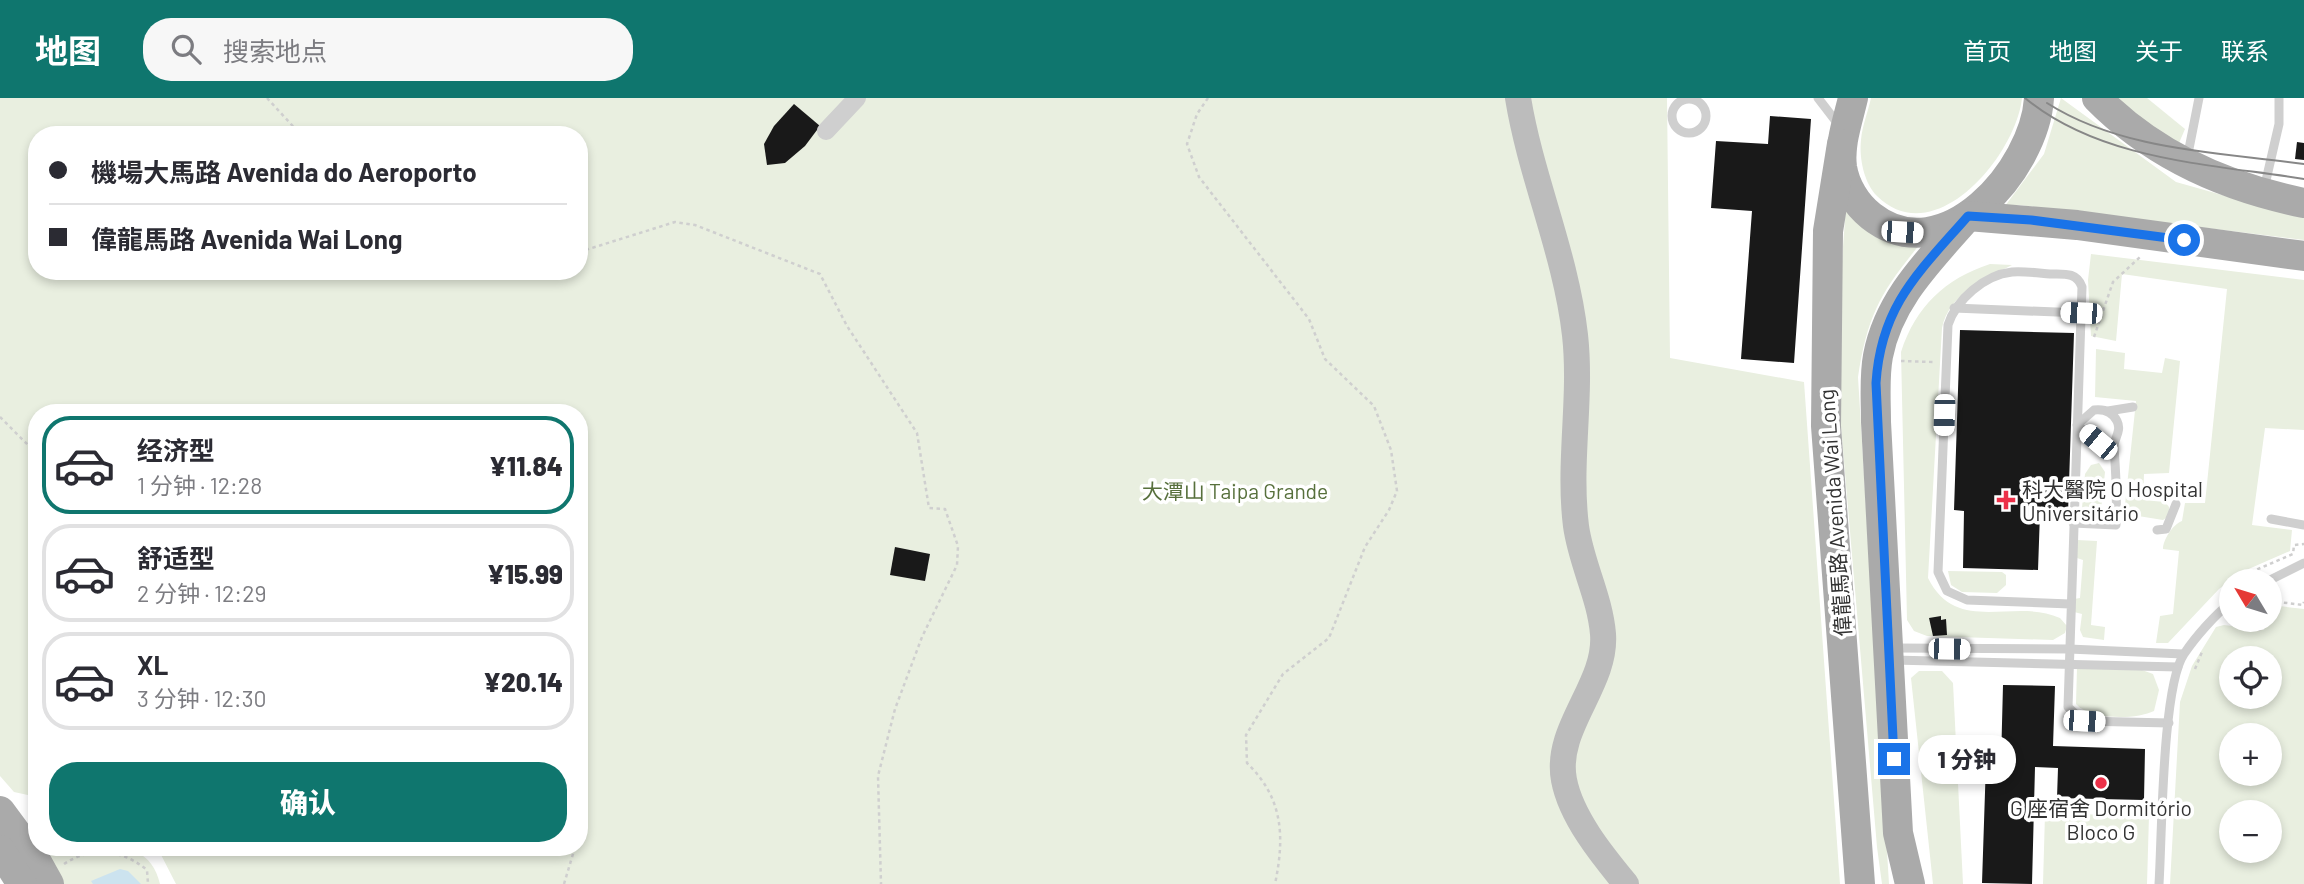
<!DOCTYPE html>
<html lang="zh">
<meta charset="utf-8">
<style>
body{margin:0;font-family:Barlow,"Noto Sans SC",sans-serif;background:#f7f7f7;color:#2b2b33;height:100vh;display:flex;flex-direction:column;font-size:26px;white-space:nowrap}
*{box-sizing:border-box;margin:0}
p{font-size:23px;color:#7c7c81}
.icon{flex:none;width:38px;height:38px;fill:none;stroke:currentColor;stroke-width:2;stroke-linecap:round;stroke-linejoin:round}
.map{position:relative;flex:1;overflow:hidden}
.sheet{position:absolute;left:28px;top:306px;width:560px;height:452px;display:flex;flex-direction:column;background:#fff;border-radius:28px;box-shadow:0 4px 10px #0003}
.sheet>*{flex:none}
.banner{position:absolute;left:28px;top:28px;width:560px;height:154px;border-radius:28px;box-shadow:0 4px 10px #0003;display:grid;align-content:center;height:154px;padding:0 21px;background:#fff}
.needle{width:46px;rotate:308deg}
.controls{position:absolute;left:2219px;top:471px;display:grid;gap:14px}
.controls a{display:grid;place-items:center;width:63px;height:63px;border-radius:50%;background:#fff;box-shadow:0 4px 10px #0003;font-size:35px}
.end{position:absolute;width:32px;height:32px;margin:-16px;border:9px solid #1a73e8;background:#fff;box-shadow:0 0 0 4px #fff}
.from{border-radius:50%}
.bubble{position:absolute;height:49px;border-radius:24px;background:#fff;box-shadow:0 4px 10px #0003;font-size:23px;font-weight:800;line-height:49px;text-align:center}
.car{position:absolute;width:21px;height:42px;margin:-21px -10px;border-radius:9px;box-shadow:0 0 5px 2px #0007;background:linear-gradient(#fff 24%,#345 0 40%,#fff 0 76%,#345 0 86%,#fff 0)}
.banner b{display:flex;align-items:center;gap:24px;height:66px;font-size:26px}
.banner b+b{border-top:2px solid #e1e1e2}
.banner i{width:18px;height:18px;background:#2b2b33}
ul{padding:12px 0 0;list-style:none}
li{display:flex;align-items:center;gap:21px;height:98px;margin:0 14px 10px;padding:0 7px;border:4px solid #e1e1e2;border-radius:28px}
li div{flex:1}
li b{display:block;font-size:26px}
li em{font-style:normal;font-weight:800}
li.current{border-color:#0f766e}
li>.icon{width:63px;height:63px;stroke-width:1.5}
.primary-button{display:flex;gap:14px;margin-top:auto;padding:14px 21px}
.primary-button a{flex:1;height:80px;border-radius:28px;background:#0f766e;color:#fff;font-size:28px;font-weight:800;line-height:80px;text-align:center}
header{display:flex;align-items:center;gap:42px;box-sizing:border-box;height:98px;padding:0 35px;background:#0f766e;color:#fff}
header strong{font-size:33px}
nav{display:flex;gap:38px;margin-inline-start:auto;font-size:24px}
.search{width:490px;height:63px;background:#f7f7f7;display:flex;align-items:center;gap:18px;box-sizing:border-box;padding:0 24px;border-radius:28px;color:#7c7c81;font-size:26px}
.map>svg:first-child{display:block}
.green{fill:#e9efe0;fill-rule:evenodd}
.water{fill:#cce3ef}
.building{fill:#191919}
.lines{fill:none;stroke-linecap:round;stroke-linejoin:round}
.path{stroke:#cfcfcf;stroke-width:2.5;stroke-dasharray:3.5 3.5;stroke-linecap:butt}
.lane{stroke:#cfcfcf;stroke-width:9}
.street{stroke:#cfcfcf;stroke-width:18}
.secondary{stroke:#bcbcbc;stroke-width:26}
.primary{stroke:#aaa;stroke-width:30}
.tram{stroke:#878787;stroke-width:2}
.route{stroke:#1a73e8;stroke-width:9}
.poi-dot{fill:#ec3048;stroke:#fff;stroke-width:2.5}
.labels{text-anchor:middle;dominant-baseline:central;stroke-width:7;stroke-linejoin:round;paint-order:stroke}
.poi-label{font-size:21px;fill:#323232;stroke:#fff;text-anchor:start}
.park-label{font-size:21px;fill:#57703c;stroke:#fff}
.street-label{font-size:21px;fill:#323232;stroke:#fff}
</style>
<header>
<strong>地图</strong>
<div class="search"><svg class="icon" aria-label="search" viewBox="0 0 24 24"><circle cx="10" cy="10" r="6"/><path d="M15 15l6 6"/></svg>搜索地点</div>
<nav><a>首页</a><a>地图</a><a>关于</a><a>联系</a></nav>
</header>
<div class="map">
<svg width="2304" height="786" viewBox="0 0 2304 786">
<rect width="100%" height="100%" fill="#fff"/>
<g class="green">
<path d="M0,0H1667L1670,260L1804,284L1840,786H176L157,749H579V315H37V699L14,694L0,678ZM37,37H579V173H37Z"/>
<path d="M1871,0H2022C2016,57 1935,155 1877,98C1864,85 1859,60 1861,42C1862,28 1868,14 1871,0Z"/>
<path d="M2061,0L2176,84L2304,120V142L2019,107L2005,108L2044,56Z"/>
<path d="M2113,0H2147L2185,31L2179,45L2168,43Z"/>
<path d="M1846,108L1925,140C1883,191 1868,213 1858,279L1889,786H1882L1877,749L1835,258Z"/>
<path d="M2091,156L2304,182V332L2265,330L2252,427L2292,432L2290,453L2244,473L2219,491L2168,545H2156L2160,518L2173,516L2179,453L2163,451C2163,442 2173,426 2182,423L2185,405H2205L2227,191L2122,176L2116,243L2091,238L2088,182Z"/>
<path d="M1990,166L2012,167C1984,181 1949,196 1942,230L1928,480C1957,538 2014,499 2060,520L2067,528L2065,535L2053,542L1927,538L1914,533L1907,522L1901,254C1916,208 1945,181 1990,166Z"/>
<path d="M2096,251L2125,255L2124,271L2162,275L2165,260L2180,263L2169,375L2144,376L2143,402L2165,404L2169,409V418L2163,422L2132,417L2125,407L2136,303L2095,299Z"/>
<path d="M2099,365L2105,374L2101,412L2082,410L2085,376L2091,367Z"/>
<path d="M2077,442L2097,443L2091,527L2105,529L2104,542L2083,539L2080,532L2082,516L2074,514V501L2080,500L2083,462L2074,459Z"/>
<path d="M1948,473L2002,474L2006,477V487L1997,495L1962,494L1951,487Z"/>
<path d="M2270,507L2304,511V786H2170L2180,604L2192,568L2216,529L2224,527L2264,532L2266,522H2270ZM2231,560H2270V598H2231ZM2270,637V676H2231V637ZM2270,714V752H2231V714Z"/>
<path d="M2077,570L2142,572L2153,576L2159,592L2154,613C2136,622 2090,622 2076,606Z"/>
<path d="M1919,573H1942L1953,585L1963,786H1933L1911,580Z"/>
<path d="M2045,716L2149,717L2147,786H2043Z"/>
<path d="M60,749C99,749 149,737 160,786H56L41,761Z"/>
</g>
<path class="water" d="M120,771L128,773L141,786H93L91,783Z"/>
<g class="building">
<path d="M794,6L820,28L805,48L785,65L767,67L764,46L774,28Z"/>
<path d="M1770,18L1811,21L1794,265L1741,261L1752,113L1711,110L1716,43L1768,46Z"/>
<path d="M2297,44L2304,45V62L2295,61Z"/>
<path d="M1960,232L2074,235L2068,416L2040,415L2038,472L1963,470L1964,413L1954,412Z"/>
<path d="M895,449L930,456L925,483L890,477Z"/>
<path d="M1941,518V522L1946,521L1947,537L1933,538L1929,520Z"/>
<path d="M2003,587L2055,588L2053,648L2145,651L2144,702L2057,700L2058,670L2035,669L2032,786L1982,785L1986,664H2001Z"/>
</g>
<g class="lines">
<g class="path">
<path d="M267,0L301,37"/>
<path d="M1208,0L1197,16L1187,46L1199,79L1309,221L1325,261L1374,308L1391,352L1397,393L1389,412L1365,449L1329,540L1283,576L1246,637L1247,665C1283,700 1285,738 1275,786"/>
<path d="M579,154L675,124L695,127L820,176L847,228L917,335L929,410L945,411L958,448L957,467L922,539L895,611L878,678L881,786"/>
<path d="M2094,239L2113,184L2140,159"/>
<path d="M1901,263L1933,264"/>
<path d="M0,319L37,356"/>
<path d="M2236,483L2244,477"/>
<path d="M2247,483L2244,477L2293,456L2294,447L2304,446"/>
<path d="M2224,492L2231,487"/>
<path d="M2270,503L2303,507L2304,504"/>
<path d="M2259,533L2260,522"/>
<path d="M2195,571L2202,554"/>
<path d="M64,766C91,748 122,751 147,772L148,786"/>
<path d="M564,786L573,756L572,749"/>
</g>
<g class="lane">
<path d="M1818,0L1838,26"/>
<circle cx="1689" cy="18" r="17"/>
<path d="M2187,61L2199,0"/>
<path d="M2264,91L2279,26V0"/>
<path d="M1954,210L2081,215"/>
<path d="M2108,313L2133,309"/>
<path d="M2271,421L2304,427"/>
<path d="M2073,425L2116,427C2117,400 2116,375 2114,349C2114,340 2122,333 2117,323C2112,313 2103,311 2094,312L2077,327L2103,347L2114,346"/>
<path d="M2157,432L2166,431L2176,406"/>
<path d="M2268,483L2304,465"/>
<path d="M2070,506L1967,502L1947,493L1938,474L1948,227C1956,202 1984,177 2012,174C2024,173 2038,175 2050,176C2064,176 2077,174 2082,189L2068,609L2083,623L2169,625"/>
<path d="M1894,550L2069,551L2183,556"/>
<path d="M1893,562L2178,569"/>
<path d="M2159,786C2162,740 2162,588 2184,556C2196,538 2215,517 2231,504"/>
</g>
<path class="street" d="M826,33L857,0"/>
<path class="secondary" d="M1518,0C1531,80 1566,156 1575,237C1582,300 1568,364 1576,428C1581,465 1600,499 1603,536C1607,587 1554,630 1564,682C1571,719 1602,757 1626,786"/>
<g class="primary">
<path d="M1853,0C1848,22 1839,46 1842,69C1845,88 1856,106 1871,118C1944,176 2035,71 2039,0"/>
<path d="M2097,0C2154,58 2225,89 2304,105"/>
<path d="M1842,46L1828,133L1826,328L1860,786"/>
<path d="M1968,118L2077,127L2304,158"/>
<path d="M0,713L34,759L49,786"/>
<path d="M0,752L22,786"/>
<path d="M1910,786L1898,735L1876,324C1876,302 1874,279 1878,258C1889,200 1931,161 1968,118"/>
</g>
<g class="tram">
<path d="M2025,0C2101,63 2211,66 2304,81"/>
<path d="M2047,5C2122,53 2219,54 2304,66"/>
</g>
</g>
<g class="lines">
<path class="route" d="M1894,661L1876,285C1881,207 1919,174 1968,118L2031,122L2184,142"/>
</g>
<g class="poi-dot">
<path d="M2002.5 391.5h7v7h7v7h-7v7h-7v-7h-7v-7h7z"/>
<circle cx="2101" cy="685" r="7"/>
</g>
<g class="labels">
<g class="poi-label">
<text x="2022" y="390">科大醫院 O Hospital<tspan x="2022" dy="24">Universitário</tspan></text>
<text x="2101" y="709" text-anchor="middle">G 座宿舍 Dormitório<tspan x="2101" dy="24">Bloco G</tspan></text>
</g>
<g class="park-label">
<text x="1235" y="392">大潭山 Taipa Grande</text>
</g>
<g class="street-label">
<text transform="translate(1834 415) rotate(-94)">偉龍馬路 Avenida Wai Long</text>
</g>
</g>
</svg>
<div class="controls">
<a><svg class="needle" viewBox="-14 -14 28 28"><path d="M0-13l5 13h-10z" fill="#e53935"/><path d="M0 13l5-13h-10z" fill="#7c7c81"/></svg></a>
<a><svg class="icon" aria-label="locate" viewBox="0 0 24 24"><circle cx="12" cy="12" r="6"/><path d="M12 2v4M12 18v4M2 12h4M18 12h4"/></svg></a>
<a>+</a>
<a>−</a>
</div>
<i class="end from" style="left:2184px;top:142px"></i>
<i class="end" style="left:1894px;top:661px"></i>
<div class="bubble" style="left:1918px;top:637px;width:98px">1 分钟</div>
<i class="car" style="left:1902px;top:134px;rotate:94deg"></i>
<i class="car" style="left:2081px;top:215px;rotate:272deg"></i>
<i class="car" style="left:1944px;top:317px;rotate:182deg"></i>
<i class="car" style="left:2098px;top:344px;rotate:310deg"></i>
<i class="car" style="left:1949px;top:551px;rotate:91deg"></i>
<i class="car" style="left:2084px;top:623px;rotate:93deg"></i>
<div class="banner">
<b><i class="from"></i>機場大馬路 Avenida do Aeroporto</b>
<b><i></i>偉龍馬路 Avenida Wai Long</b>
</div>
<section class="sheet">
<ul>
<li class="current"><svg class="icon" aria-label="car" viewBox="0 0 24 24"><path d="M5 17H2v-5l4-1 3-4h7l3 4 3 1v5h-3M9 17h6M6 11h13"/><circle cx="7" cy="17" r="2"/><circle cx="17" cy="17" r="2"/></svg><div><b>经济型</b><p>1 分钟 · 12:28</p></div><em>¥11.84</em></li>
<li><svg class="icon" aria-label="car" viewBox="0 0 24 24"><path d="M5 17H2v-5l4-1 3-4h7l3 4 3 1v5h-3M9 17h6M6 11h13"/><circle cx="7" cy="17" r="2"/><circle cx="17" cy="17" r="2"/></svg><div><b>舒适型</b><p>2 分钟 · 12:29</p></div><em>¥15.99</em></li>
<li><svg class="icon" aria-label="car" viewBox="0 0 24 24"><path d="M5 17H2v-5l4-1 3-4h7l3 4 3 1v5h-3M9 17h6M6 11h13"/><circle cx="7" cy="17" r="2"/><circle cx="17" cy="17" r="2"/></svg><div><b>XL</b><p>3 分钟 · 12:30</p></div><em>¥20.14</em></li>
</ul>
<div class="primary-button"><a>确认</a></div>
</section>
</div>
